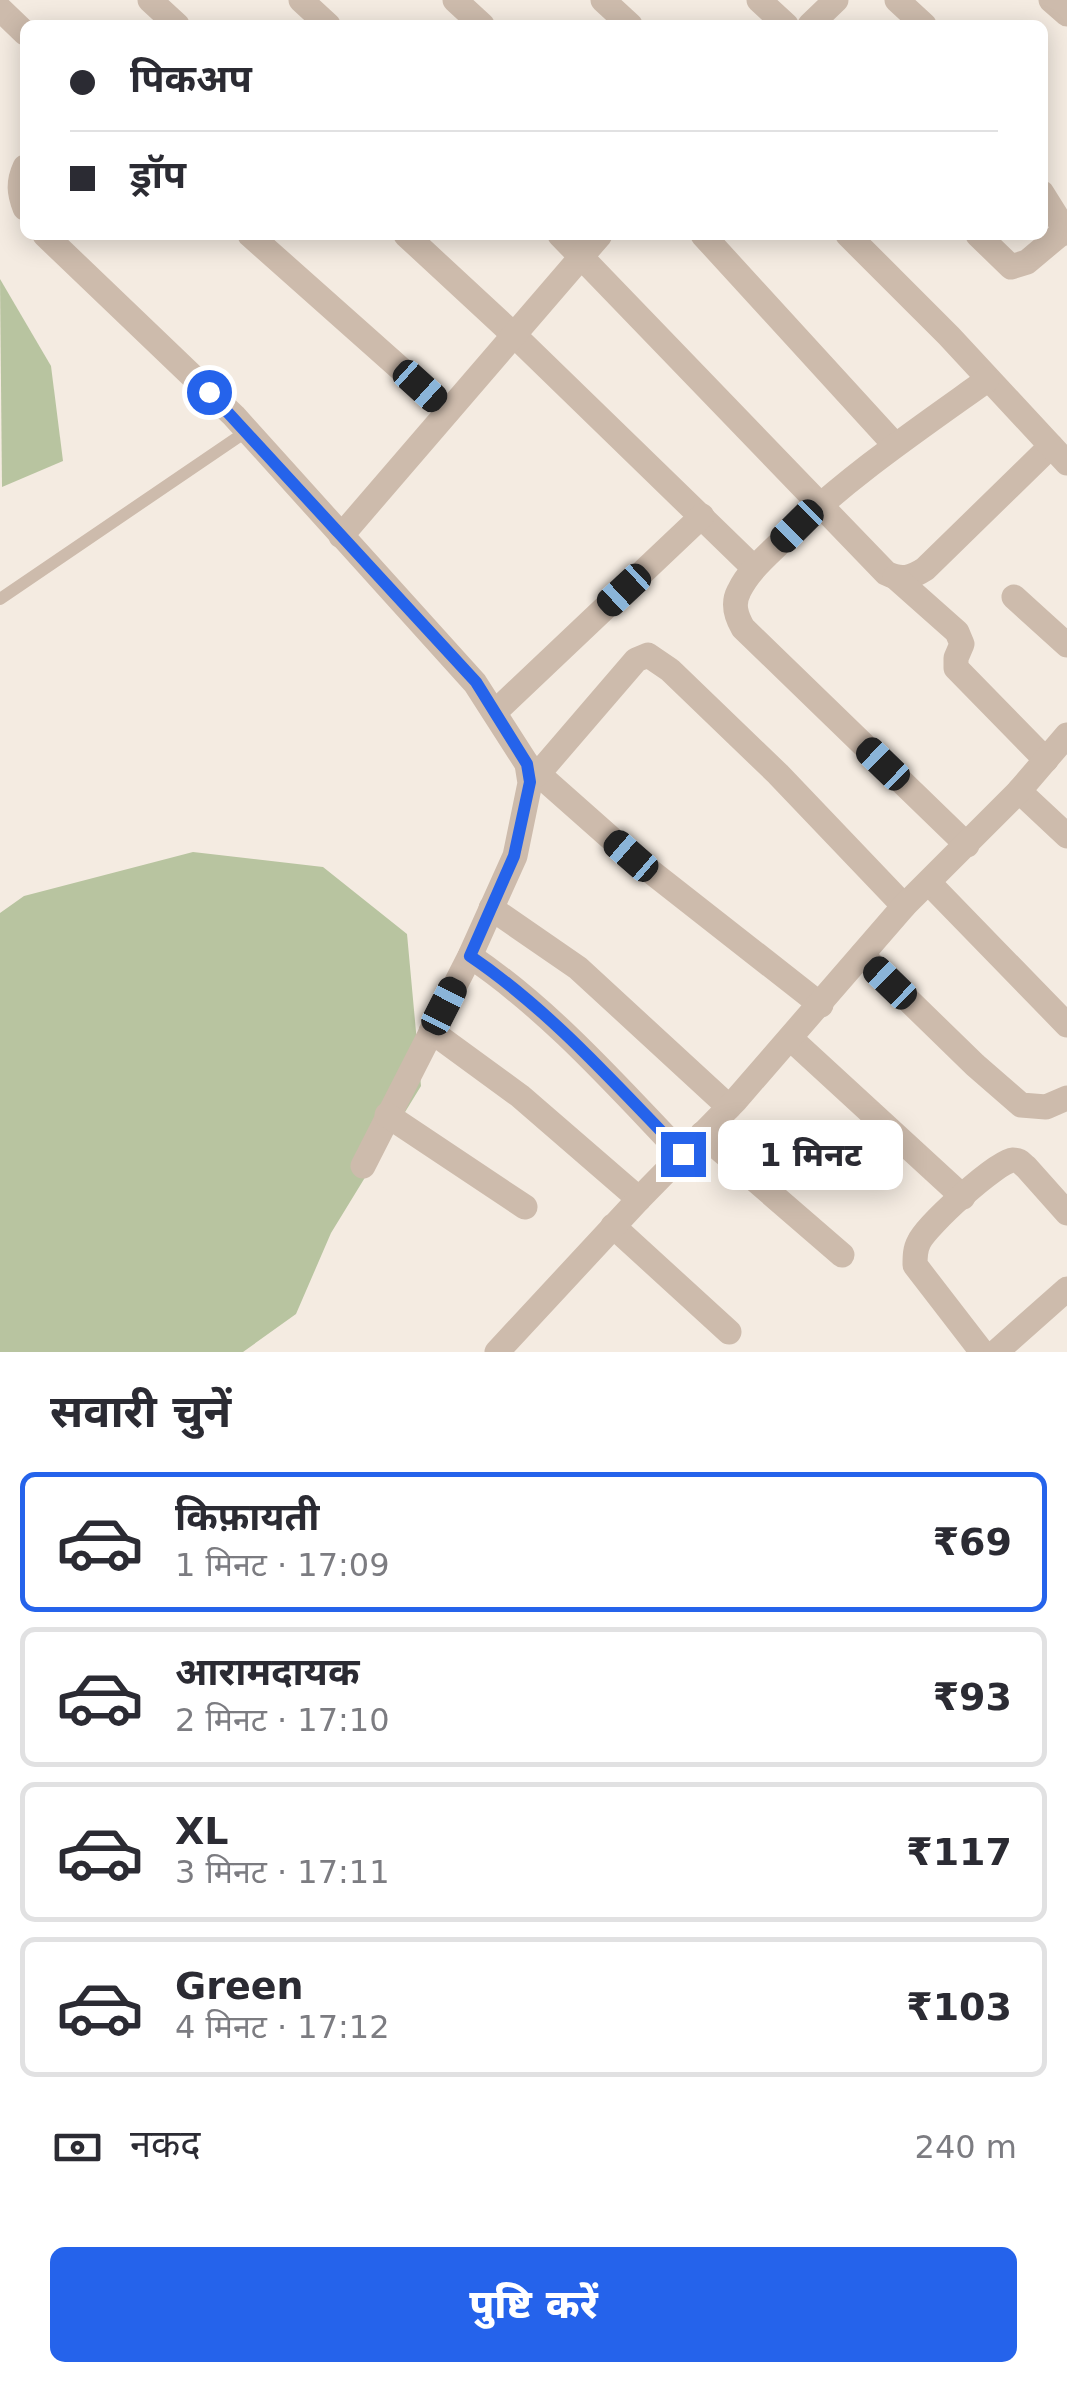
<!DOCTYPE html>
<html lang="hi">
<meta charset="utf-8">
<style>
body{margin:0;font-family:"DejaVu Sans","Noto Sans Devanagari",sans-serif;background:#f2f2f3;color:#2b2b33;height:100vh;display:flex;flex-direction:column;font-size:38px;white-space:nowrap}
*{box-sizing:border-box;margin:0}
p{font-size:32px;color:#7c7c81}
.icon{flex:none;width:55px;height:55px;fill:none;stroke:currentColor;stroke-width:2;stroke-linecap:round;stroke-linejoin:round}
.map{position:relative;height:1352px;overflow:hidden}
.sheet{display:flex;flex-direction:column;background:#fff;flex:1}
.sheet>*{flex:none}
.top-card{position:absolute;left:20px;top:20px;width:1028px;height:220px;border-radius:15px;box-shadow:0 5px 25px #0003;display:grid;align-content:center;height:220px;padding:0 50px;background:#fff}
.end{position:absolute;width:45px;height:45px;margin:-22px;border:12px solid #2563eb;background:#fff;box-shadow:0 0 0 5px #fff}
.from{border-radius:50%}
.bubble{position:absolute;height:70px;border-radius:15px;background:#fff;box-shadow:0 5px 25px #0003;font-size:32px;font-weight:800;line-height:70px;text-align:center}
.car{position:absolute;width:30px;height:60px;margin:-30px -15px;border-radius:12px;box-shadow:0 0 8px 2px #0007;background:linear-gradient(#222 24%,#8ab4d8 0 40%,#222 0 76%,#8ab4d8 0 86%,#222 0)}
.top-card b{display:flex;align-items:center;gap:35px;height:95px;font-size:38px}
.top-card b+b{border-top:2px solid #e1e1e2}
.top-card i{width:25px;height:25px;background:#2b2b33}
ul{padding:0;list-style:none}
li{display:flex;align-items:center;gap:30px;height:140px;margin:0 20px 15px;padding:0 30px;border:5px solid #e1e1e2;border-radius:15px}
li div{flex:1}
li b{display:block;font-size:38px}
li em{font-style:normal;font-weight:800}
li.on{border-color:#2563eb}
li>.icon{width:90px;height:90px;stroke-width:1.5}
h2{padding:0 50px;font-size:45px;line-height:120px}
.pay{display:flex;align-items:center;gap:25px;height:110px;padding:0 50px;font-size:38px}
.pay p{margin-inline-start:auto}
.primary-button{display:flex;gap:20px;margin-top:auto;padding:20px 50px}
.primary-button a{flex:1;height:115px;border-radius:15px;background:#2563eb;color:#fff;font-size:40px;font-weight:800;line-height:115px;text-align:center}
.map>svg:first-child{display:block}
.green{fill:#b8c4a0}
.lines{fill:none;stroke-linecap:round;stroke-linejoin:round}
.service{stroke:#cdbbac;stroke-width:12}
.minor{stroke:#cdbbac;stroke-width:25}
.route{stroke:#2563eb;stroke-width:12}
</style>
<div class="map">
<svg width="1067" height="1352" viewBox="0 0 1067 1352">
<rect width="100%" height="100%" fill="#f4ebe1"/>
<g class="green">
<path d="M0,279L51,366L63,461L2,487Z"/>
<path d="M193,852L323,867L407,934L421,1086L331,1233L296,1314L243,1352H0V913L24,896Z"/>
</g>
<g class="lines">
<path class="service" d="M0,599L247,431"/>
<g class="minor">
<path d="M150,0L177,25"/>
<path d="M301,0L328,25"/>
<path d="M455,0L482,25"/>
<path d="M603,0L630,25"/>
<path d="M759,0L786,25"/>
<path d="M897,0L924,25"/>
<path d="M1051,0L1067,14"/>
<path d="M0,9L25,33"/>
<path d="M810,25L836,0"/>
<path d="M25,167C18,182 19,193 25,208"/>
<path d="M1042,193L1067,233"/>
<path d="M45,235L234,416L475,683L527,764L530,783L515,856L470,956L363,1166"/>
<path d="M250,235L448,411"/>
<path d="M406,235L514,335L754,568"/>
<path d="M560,235L886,573C902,581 911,578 925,569L1051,446"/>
<path d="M703,235L895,445"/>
<path d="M848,235L949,336L1067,463"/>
<path d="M978,235L1011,267L1027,262L1065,230"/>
<path d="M341,536L600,235"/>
<path d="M895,577L957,632L962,644L956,658V668L1046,760"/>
<path d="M1014,597L1067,645"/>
<path d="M495,712L702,516"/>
<path d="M527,764L631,856L821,1005"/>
<path d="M538,774L636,660L648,655L670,670L778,774L904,906"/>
<path d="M1019,791L1067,836"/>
<path d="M967,845L743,628C736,616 732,604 739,591C749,570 769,554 785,538C846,478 917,430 987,380"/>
<path d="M929,883L1067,1025"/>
<path d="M491,908L578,968L729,1107"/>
<path d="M862,955L975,1065L1021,1105L1046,1107L1067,1098"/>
<path d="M470,956C550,1010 616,1085 683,1155"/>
<path d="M431,1031L520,1096L639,1199"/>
<path d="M791,1039L963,1197"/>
<path d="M387,1115L525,1207"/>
<path d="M702,1134L842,1255"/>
<path d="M613,1226L729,1332"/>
<path d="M497,1352L639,1199L735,1101L904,906L1019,791L1067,735"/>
<path d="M982,1352L915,1265C915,1257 915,1249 919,1242C926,1226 997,1161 1013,1160C1020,1160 1021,1163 1026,1167L1067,1213"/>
<path d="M996,1352L1067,1289"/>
</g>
</g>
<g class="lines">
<path class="route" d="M209,392L476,682L527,764L530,782L514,856L470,956C550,1010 616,1085 683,1154"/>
</g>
</svg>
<i class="end from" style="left:209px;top:392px"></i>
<i class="end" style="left:683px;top:1154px"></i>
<div class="bubble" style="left:718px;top:1120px;width:185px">1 मिनट</div>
<i class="car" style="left:420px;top:386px;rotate:132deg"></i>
<i class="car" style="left:797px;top:526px;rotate:225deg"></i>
<i class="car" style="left:624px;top:590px;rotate:227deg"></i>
<i class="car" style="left:883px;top:764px;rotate:314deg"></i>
<i class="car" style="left:631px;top:856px;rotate:311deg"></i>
<i class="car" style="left:890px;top:983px;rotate:314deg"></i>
<i class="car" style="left:444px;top:1006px;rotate:27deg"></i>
<div class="top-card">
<b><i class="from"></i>पिकअप</b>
<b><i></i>ड्रॉप</b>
</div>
</div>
<section class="sheet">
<h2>सवारी चुनें</h2>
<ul>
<li class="on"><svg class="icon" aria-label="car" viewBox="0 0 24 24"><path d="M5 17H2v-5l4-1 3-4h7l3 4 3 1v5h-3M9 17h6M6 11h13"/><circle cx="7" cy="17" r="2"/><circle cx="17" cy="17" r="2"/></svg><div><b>किफ़ायती</b><p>1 मिनट · 17:09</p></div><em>₹69</em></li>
<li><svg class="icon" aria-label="car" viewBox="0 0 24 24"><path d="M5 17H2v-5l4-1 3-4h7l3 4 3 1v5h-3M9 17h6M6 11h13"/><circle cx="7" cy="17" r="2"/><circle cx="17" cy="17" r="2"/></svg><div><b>आरामदायक</b><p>2 मिनट · 17:10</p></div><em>₹93</em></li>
<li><svg class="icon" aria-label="car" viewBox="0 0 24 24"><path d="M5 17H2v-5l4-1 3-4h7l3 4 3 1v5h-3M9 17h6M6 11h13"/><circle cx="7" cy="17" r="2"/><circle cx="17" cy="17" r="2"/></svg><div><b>XL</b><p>3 मिनट · 17:11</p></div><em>₹117</em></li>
<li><svg class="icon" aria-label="car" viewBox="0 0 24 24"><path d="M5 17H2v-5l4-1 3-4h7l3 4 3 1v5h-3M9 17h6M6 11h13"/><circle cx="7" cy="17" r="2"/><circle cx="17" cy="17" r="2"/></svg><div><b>Green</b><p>4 मिनट · 17:12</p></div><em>₹103</em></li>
</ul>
<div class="pay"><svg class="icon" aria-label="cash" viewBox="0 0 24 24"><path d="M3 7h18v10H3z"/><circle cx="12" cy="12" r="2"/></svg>नकद<p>240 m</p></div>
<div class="primary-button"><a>पुष्टि करें</a></div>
</section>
